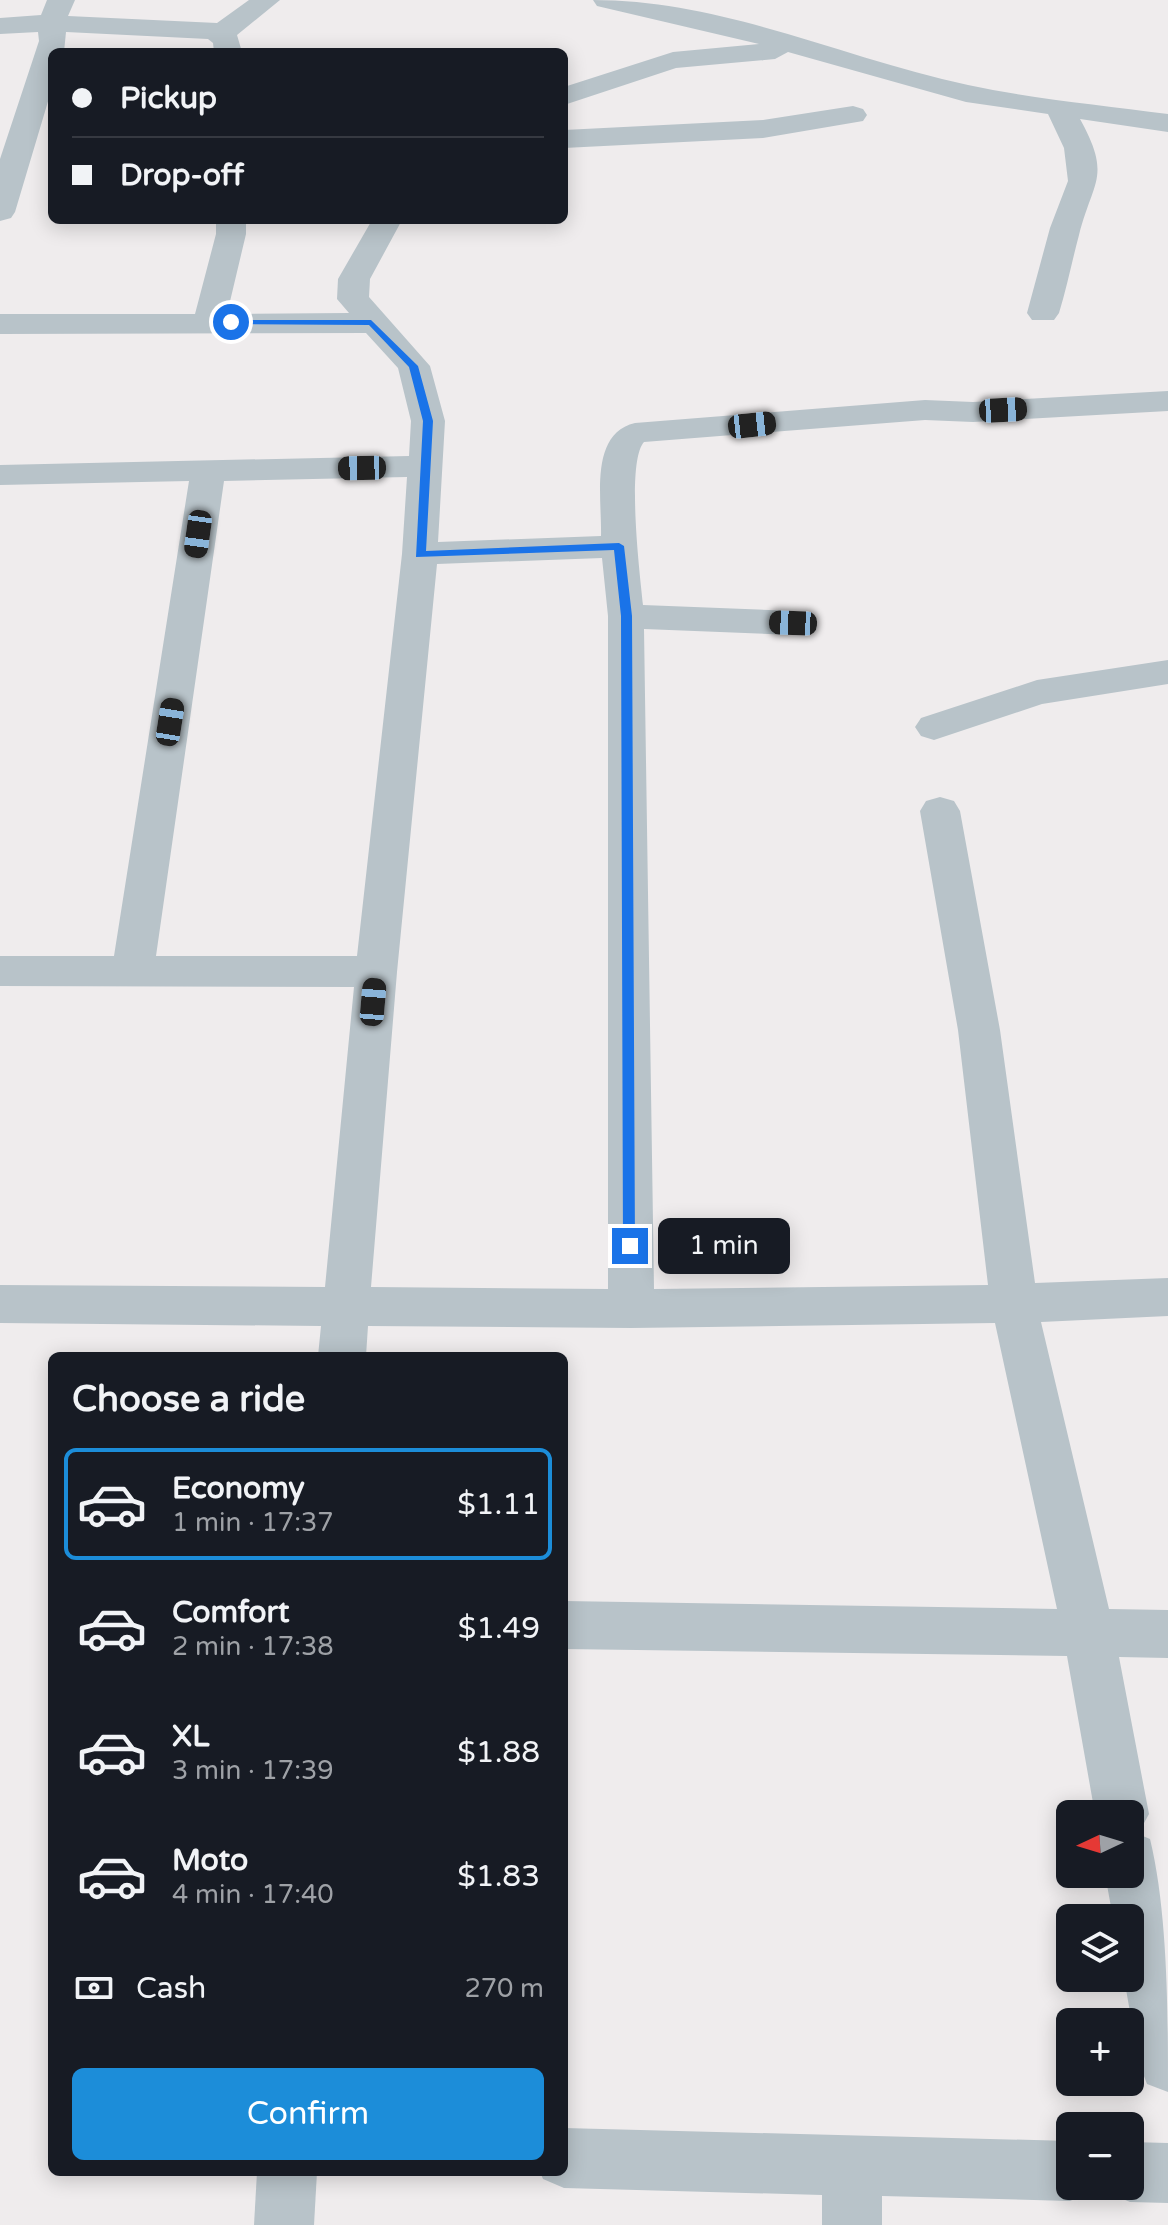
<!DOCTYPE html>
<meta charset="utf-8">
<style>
body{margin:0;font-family:"Varela Round",sans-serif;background:#20242c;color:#f1f3f6;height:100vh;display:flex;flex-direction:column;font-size:30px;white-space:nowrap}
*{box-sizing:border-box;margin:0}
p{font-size:26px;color:#9ea1a6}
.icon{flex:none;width:44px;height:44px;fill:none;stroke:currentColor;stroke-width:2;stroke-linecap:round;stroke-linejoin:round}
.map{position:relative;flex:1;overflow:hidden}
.details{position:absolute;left:48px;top:1352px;width:520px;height:824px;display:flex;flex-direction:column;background:#171b24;border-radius:12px;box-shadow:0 4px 20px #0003}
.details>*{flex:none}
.guide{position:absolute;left:48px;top:48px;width:520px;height:176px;border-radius:12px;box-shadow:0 4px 20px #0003;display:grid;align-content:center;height:176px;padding:0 24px;background:#171b24}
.needle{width:52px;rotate:266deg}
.tools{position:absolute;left:1056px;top:1800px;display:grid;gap:16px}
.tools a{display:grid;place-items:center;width:88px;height:88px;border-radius:12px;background:#171b24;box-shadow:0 4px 20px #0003;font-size:40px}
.end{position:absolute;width:36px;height:36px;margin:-18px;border:10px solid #1a73e8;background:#fff;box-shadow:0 0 0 4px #fff}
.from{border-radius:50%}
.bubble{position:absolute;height:56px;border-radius:12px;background:#171b24;box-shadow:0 4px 20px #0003;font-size:26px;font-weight:600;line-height:56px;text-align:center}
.car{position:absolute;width:24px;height:48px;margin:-24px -12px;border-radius:10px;box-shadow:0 0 6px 2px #0007;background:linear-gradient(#222 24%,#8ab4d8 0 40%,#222 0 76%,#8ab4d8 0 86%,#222 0)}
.guide b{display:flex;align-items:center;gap:28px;height:76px;font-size:30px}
.guide b+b{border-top:2px solid #363941}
.guide i{width:20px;height:20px;background:#f1f3f6}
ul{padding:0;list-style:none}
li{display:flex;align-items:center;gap:24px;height:112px;margin:0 16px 12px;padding:0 8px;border:4px solid transparent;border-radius:12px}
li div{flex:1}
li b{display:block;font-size:30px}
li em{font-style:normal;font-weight:600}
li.on{border-color:#1c8dd9}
li>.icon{width:72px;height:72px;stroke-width:1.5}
h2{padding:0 24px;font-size:36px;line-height:96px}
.pay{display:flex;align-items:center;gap:20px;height:88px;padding:0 24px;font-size:30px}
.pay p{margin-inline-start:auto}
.action{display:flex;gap:16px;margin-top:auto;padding:16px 24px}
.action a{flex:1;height:92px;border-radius:12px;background:#1c8dd9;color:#fff;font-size:32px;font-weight:600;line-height:92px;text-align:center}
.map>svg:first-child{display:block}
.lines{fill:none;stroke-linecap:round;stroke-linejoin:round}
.minor{fill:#b8c3c9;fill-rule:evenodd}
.route{fill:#1a73e8}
</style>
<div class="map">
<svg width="1168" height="2225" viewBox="0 0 1168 2225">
<rect width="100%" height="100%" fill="#efeced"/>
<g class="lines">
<g class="minor">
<path d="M47,0H75L68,16L217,23L249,0H280L237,35L242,52H214L213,43L208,39L66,32L64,52H52V88L15,212L11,218L0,221V159L39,41L38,32L0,34V18L41,15Z"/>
<path d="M593,0C723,0 843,58 968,85C1034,99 1102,105 1168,114V132L1080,119C1112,177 1093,180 1079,235C1072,261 1067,287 1059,313L1054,320H1032L1027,313L1050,228L1068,181L1064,148L1048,114L966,102L788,52L775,59L676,68L564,105V87L673,52L759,44L597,6Z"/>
<path d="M853,106L863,109L867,115L863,121L763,138L564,148V130L763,120Z"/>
<path d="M216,220H246V234L227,314L349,313L337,299L338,279L372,220H402L370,279L369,297L430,366L445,421L438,542L601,536C602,498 589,434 635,423L925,400L973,402L1168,391V411L973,422L925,420L644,442C626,462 640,575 643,605L793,611L806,615L811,623L806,631L793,635L644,629L654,1289L988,1285L958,1030L920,811L926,801L940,797L954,801L960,811L1000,1030L1035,1283L1168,1278V1316L1041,1322L1109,1609L1168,1610V1658L1119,1657L1149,1814L1138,1834L1150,1839C1168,1913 1168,2013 1168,2092L1147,2084L1139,2063L1124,1978H1130V1918H1113L1105,1874H1130V1814H1095L1067,1656L564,1649V1601L1057,1609L995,1323L631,1328L368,1326L366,1356H318L321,1326L0,1323V1285L325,1287L354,987L0,986V956H114L189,481L0,485V465L409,456L411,421L398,368L366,333L0,334V314H195L216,234ZM407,477L402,554L357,956H156L224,481ZM602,558L608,616V1289L371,1287L397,972L437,564Z"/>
<path d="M1168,660V684L1042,704L934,740L921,736L915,727L921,718L1037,680Z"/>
<path d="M564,2128L1070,2141V2186H1094L1091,2192L1070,2201L882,2196V2225H822V2195L564,2188L543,2179L540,2172H564Z"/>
<path d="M1130,2142L1168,2143V2203L1130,2202L1109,2193L1106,2186H1130Z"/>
<path d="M257,2172H317L314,2225H254Z"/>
</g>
</g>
<path class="route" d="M231,320H371L418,366L433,421L426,551L619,543L624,546L632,616L635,1250H625L623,1246L621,616L614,550L416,557L423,421L409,367L369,325L228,324Z"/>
</svg>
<div class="tools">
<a><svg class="needle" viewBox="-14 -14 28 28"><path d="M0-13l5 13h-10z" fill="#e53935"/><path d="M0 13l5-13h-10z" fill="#9ea1a6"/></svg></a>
<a><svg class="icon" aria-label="layers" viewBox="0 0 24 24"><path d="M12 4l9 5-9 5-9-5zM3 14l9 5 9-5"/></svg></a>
<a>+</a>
<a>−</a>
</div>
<i class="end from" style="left:231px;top:322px"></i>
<i class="end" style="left:630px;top:1246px"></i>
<div class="bubble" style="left:658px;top:1218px;width:132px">1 min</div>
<i class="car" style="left:1003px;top:410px;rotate:87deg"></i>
<i class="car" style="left:752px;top:425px;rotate:84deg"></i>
<i class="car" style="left:362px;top:468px;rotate:269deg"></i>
<i class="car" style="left:198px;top:534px;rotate:188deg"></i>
<i class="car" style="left:793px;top:623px;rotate:272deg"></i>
<i class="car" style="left:170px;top:722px;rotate:9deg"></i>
<i class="car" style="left:373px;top:1002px;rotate:5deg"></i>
<div class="guide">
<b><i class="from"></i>Pickup</b>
<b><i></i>Drop-off</b>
</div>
<section class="details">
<h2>Choose a ride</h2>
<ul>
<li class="on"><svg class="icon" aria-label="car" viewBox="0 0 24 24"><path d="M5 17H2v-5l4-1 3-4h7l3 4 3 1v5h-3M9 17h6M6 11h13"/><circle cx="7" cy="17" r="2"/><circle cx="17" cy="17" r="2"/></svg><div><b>Economy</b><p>1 min · 17:37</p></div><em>$1.11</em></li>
<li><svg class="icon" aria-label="car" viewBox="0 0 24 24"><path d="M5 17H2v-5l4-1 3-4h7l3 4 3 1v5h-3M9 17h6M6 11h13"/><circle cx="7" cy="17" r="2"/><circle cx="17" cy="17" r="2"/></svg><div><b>Comfort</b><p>2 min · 17:38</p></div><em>$1.49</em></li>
<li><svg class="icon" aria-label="car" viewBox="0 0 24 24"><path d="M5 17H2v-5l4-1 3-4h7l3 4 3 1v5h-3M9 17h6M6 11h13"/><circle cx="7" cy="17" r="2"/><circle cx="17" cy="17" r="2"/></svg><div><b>XL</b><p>3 min · 17:39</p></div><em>$1.88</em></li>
<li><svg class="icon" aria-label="car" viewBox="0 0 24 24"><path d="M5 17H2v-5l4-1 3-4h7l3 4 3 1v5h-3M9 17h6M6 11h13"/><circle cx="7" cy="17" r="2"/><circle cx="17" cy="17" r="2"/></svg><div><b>Moto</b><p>4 min · 17:40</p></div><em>$1.83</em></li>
</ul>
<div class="pay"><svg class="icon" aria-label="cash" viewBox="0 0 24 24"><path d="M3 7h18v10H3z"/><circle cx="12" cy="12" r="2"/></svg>Cash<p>270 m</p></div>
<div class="action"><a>Confirm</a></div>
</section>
</div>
